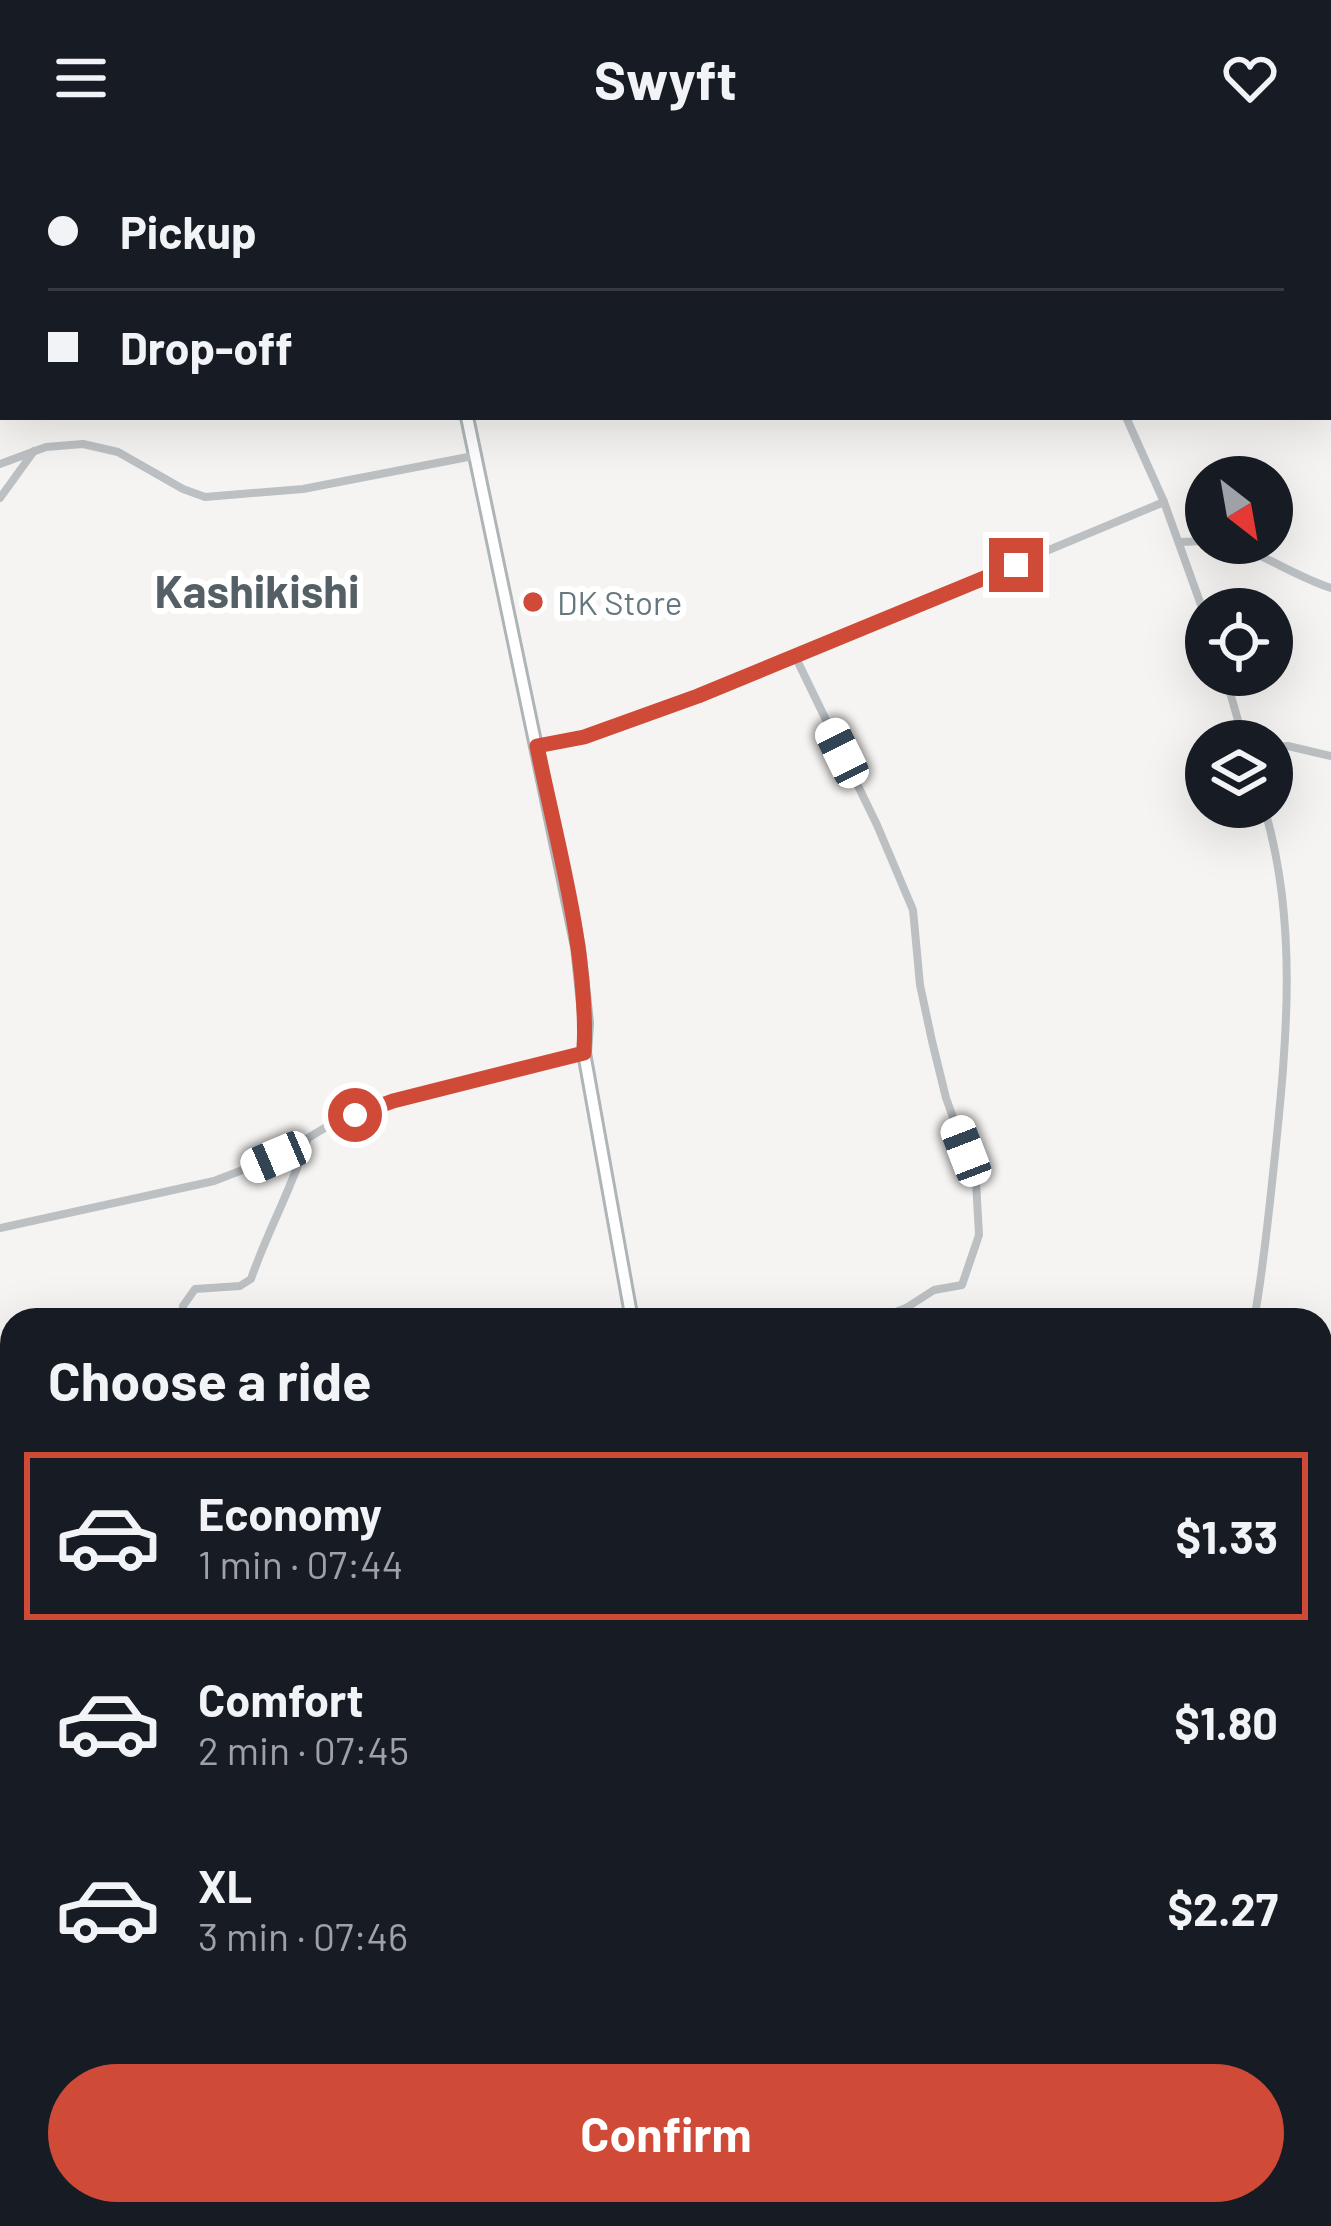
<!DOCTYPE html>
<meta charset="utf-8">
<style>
body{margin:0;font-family:Barlow,sans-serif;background:#20242c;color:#f1f3f6;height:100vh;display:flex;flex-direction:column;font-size:45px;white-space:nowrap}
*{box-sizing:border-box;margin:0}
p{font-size:39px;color:#9ea1a6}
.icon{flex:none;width:66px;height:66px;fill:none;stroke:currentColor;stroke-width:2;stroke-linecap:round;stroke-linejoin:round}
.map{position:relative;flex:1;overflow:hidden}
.drawer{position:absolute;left:0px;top:1152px;width:1332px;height:918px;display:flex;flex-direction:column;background:#171b24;border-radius:36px 36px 0 0;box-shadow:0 12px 48px #0002}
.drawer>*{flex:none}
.top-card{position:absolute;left:0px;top:0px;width:1332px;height:264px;box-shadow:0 12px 48px #0002;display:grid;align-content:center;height:264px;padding:0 48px;background:#171b24}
.needle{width:78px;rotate:149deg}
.tools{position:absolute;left:1185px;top:300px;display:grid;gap:24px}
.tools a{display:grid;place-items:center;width:108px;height:108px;border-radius:50%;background:#171b24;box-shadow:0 12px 48px #0002;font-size:60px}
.end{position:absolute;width:54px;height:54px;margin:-27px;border:15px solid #cf4a37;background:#fff;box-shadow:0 0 0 6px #fff}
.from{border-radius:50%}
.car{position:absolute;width:36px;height:72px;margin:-36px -18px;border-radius:15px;box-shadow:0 0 9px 3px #0007;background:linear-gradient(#fff 24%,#345 0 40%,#fff 0 76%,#345 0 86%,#fff 0)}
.top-card b{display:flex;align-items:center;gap:42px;height:114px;font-size:45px}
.top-card b+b{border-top:3px solid #363941}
.top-card i{width:30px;height:30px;background:#f1f3f6}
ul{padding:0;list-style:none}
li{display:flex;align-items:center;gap:36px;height:168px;margin:0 24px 18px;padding:0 24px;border:6px solid transparent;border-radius:0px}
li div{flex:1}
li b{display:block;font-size:45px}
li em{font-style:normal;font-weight:700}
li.selected{border-color:#cf4a37}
li>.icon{width:108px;height:108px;stroke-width:1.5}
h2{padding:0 48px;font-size:54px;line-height:144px}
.cta{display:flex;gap:24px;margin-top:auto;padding:24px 48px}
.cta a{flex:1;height:138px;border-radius:72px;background:#cf4a37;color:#fff;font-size:48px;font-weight:700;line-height:138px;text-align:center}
header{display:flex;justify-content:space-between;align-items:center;height:156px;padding:0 48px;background:#171b24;font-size:54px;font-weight:700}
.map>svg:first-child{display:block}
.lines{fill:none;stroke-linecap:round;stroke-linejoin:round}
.secondary-casing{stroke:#afb4b7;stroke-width:16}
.street{stroke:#bcc0c3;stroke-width:8}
.secondary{stroke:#fff;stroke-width:10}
.route{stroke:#cf4a37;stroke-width:15}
.poi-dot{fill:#cf4a37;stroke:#fff;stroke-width:4.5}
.labels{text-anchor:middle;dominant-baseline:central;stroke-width:12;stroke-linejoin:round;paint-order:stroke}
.poi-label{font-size:33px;fill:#67777f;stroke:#fff;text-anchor:start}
.district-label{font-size:45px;font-weight:bold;fill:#546065;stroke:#fff}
</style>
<header><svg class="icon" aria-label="menu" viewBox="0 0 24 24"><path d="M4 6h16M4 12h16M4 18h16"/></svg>Swyft<svg class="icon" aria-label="heart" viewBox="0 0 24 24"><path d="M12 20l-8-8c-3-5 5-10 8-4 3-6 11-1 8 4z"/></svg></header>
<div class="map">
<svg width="1331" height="2070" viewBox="0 0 1331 2070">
<rect width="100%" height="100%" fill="#f5f4f2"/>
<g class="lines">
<g class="secondary-casing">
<g id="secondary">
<path d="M419,0V3"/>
<path d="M467,261L578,791L586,867L584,897L632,1164"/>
<path d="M808,2058L811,2070"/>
</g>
</g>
<g class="street">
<path d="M12,0L15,3"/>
<path d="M980,0L982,3"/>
<path d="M454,3L468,0"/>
<path d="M582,3L584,0"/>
<path d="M0,73H3"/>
<path d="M0,153L3,151"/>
<path d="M1126,261L1164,346L1206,463"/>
<path d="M0,308L46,291L83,288L118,296L183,333L205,341L303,333L473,300"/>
<path d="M0,342L34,295"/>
<path d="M1179,386L1206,385"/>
<path d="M1226,387C1261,396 1294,420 1331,432"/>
<path d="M795,500L877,669L913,754L920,829L932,885L946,942L976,1025L979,1079L962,1129L934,1134L906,1152L875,1164"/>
<path d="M1225,519L1244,585"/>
<path d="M537,590L584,581L698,540L1164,346"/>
<path d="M1272,591L1288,590L1331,600"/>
<path d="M0,1072L214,1025L276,1001L328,970L393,945L584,897"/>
<path d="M182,1164L183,1150L195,1133L240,1130L251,1123C267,1076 292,1032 307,984"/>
<path d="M1254,1164C1264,1110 1269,1054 1275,999C1287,882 1298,765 1264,651"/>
<path d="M0,1504L12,1503"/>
<path d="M0,1588L12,1591"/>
<path d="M0,1919L12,1922"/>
<path d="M289,2070L326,2058"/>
<path d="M1215,2070L1216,2058"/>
</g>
<use href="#secondary" class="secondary"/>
</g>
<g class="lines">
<path class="route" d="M355,959L393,945L584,897C589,796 557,689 537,590L584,581L698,540L1016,409"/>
</g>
<circle class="poi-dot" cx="533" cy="446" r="12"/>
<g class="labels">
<g class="poi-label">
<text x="557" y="446">DK Store</text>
</g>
<g class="district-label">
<text x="257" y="434">Kashikishi</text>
</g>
</g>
</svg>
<div class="tools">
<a><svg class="needle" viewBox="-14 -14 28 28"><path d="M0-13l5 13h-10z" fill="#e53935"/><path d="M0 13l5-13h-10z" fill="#9ea1a6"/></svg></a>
<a><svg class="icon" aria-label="locate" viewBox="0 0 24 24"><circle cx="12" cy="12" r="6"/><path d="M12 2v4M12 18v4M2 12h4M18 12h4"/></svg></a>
<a><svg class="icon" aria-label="layers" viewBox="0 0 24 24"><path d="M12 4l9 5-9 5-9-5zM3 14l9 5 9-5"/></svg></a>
</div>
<i class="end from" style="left:355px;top:959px"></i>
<i class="end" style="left:1016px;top:409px"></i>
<i class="car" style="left:842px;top:597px;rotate:334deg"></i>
<i class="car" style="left:966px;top:995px;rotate:339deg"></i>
<i class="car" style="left:276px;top:1001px;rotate:247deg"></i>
<div class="top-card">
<b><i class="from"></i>Pickup</b>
<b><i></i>Drop-off</b>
</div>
<section class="drawer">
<h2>Choose a ride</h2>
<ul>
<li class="selected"><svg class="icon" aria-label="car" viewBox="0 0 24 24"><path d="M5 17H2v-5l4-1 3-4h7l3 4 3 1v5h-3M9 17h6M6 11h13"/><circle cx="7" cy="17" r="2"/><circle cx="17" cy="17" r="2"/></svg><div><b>Economy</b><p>1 min · 07:44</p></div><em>$1.33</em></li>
<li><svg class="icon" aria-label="car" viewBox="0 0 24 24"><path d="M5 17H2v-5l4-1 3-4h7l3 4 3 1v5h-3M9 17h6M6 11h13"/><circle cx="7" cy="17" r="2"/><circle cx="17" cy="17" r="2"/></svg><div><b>Comfort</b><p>2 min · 07:45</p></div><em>$1.80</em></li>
<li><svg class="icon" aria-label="car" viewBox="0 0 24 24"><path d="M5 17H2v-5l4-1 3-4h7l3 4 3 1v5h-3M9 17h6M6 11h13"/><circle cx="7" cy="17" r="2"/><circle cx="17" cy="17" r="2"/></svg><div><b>XL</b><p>3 min · 07:46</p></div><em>$2.27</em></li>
</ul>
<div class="cta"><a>Confirm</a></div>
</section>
</div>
